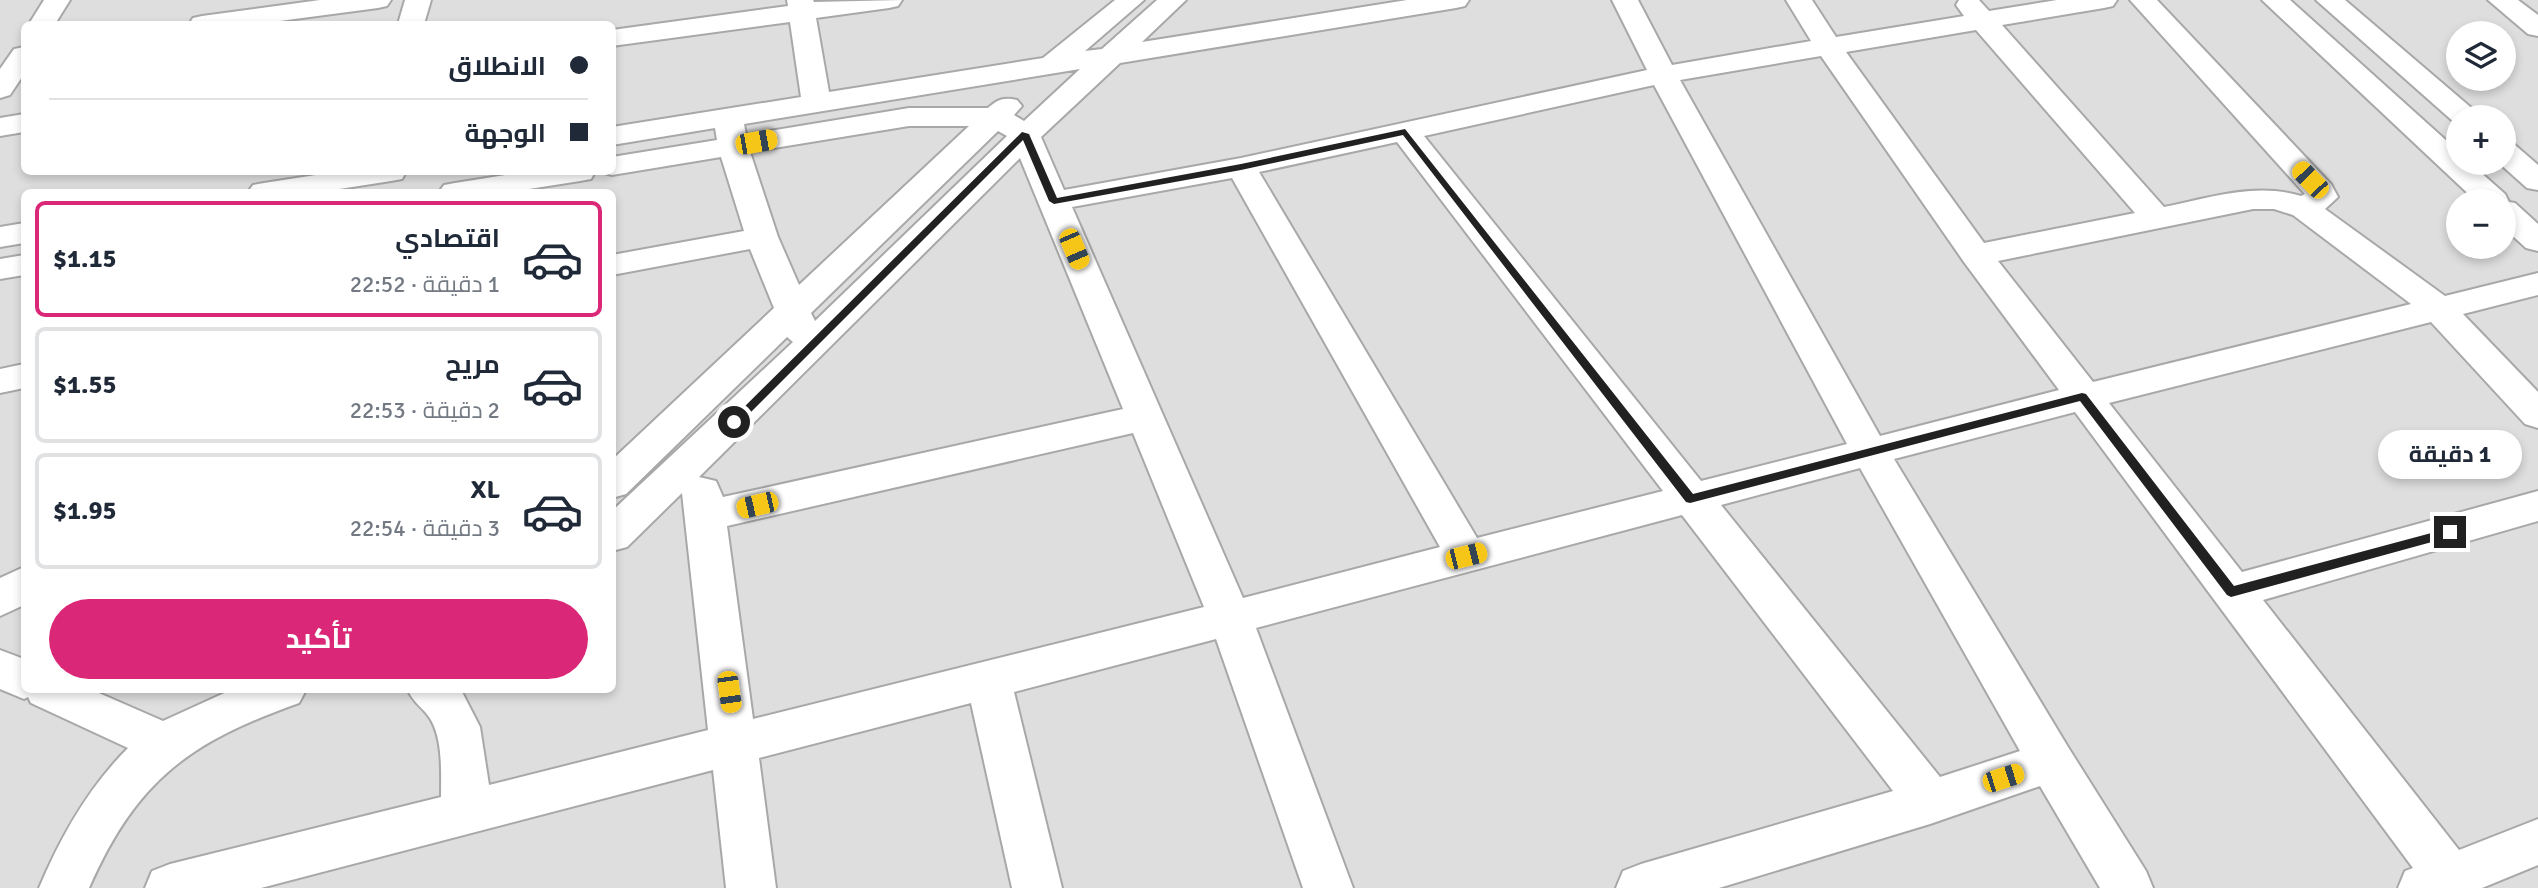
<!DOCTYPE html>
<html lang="ar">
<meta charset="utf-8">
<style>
body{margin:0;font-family:Signika,Cairo,sans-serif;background:#f6f6f7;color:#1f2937;direction:rtl;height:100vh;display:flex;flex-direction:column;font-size:26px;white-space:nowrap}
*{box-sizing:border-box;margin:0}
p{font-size:23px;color:#747a83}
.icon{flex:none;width:38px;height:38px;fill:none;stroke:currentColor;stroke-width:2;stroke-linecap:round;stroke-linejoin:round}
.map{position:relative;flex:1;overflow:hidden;direction:ltr}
.drawer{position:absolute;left:21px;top:189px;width:595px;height:504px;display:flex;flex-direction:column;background:#fff;border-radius:10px;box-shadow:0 4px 10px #0003;direction:rtl}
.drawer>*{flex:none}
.guide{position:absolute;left:21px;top:21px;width:595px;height:154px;border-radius:10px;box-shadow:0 4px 10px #0003;direction:rtl;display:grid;align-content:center;height:154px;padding:0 28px;background:#fff}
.controls{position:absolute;left:2446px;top:21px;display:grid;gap:14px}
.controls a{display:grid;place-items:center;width:70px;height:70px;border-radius:50%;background:#fff;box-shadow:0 4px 10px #0003;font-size:35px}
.end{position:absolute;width:32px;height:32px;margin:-16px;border:9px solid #212121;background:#fff;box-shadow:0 0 0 4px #fff}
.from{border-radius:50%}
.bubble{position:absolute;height:49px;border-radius:24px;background:#fff;box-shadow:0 4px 10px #0003;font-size:23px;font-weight:700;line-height:49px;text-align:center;direction:rtl}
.car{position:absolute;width:21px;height:42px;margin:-21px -10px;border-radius:9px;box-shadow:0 0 5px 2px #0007;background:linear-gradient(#f5c518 24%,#345 0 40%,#f5c518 0 76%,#345 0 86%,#f5c518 0)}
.guide b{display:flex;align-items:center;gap:24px;height:66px;font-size:26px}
.guide b+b{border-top:2px solid #e0e1e3}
.guide i{width:18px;height:18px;background:#1f2937}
ul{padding:12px 0 0;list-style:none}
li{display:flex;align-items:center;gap:21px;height:116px;margin:0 14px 10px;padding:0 14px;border:4px solid #e0e1e3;border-radius:10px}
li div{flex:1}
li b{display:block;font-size:26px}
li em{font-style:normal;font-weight:700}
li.selected{border-color:#db2777}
li>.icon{width:63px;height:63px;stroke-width:1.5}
.primary-button{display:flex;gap:14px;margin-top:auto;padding:14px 28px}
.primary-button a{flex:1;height:80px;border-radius:42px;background:#db2777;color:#fff;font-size:28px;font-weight:700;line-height:80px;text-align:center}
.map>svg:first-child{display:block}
.residential{fill:#dfdede;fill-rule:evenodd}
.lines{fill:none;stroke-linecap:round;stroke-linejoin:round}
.minor-casing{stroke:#a8a8a8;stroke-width:4}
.minor{fill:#fff;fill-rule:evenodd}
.route{fill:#212121}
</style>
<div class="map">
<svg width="2538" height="888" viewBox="0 0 2538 888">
<rect width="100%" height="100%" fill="#f1ede7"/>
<path class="residential" d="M0,0H2538V888H0ZM24,24H612V172H24ZM2459,33H2504V79H2459ZM2459,117H2504V163H2459ZM24,192H612V690H24ZM2459,201H2504V247H2459Z"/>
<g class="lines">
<g class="minor-casing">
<g id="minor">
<path d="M44,0H70L55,24H29Z"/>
<path d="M320,0H391L387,6L378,8L257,24H189L193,18L202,16Z"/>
<path d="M405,0H431L424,24H398Z"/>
<path d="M787,0H813L814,2L902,0L898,6L889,8L816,18L829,92L1043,58L1115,0H1144L1085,51L1102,49L1157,0H1186L1142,42L1407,0H1469L1465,6L1456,8L1120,63L1041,137L1064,190L1241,158L1647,70L1612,0H1638L1672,65L1811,41L1786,0H1812L1836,37L1964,16L1956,5L1959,0H1979L1989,11L2057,0H2117L2113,6L2104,8L2002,25L2164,207C2209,198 2256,182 2301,196L2305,194L2130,0H2157L2331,184L2338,197L2325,209L2445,296L2538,273V295L2463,314L2538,392V428L2525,424L2431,322L2109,403L2242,572L2538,491V521L2263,600L2459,850L2538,819V865L2482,888H2398L2405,871L2413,868L2075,412L1894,459L2068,747L2146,871L2153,888H2100L2040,786L1930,824L1719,888H1616L1623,871L1641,864L1893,791L1682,515L1256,628L1353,888H1303L1216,639L1014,692L1062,888H1012L971,703L759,758L776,888H726L713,770L261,888H145L152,871L170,864L441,797C441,773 443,741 431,720C424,708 413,703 408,690H461L480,727L489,785L708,730L682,493L627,547L612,551V511L793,342L787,337L626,494L612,498V460L774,308L750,249L612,275V255L744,231L721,157L612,175L600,172H612V157L717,140L715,128L612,145V127L801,97L790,22L612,46V30L788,6ZM1976,30L2135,213L1984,243L1846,52ZM1821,56L1964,262L2059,390L1880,436L1680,80ZM1080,69L1024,121L1014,115L1022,106L1017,100C1004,97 998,99 988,108H909L746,135L744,124ZM1654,85L1847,444L1701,481L1424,136ZM909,126H969L799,285L778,237L750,152ZM998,131L1007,136L815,321L811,313ZM1397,142L1663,491L1477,538L1259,172ZM1020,158L1123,409L723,497L716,481L699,477ZM1232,178L1440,547L1243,598L1072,207ZM2253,209H2274L2293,215L2411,304L2093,382L1998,261ZM1133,433L1204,607L753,719L727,526ZM1860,468L2020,751L1940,777L1721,505Z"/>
<path d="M2262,0H2290L2459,152V163H2470L2505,194L2509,202L2515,203L2538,224V251L2526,248L2504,228V201H2476Z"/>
<path d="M2316,0H2345L2475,111L2480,117H2459V124L2455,123Z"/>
<path d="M2488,0H2518L2538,15V36L2528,34Z"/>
<path d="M24,47V74L10,95L0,98V69L14,49Z"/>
<path d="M24,114V132L0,136V118Z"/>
<path d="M2504,142L2515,145L2538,165V190L2527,188L2499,163H2504Z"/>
<path d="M335,172H406L402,179L391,181L320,192H248L253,185L264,183Z"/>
<path d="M525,172H595L591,179L580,181L510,192H439L444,185L455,183Z"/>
<path d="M24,223V243L0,247V227Z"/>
<path d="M24,255V275L0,279V259Z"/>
<path d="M24,364V388L0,393V369Z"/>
<path d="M24,567V605L0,616V578Z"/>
<path d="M0,650L24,659V690H92L163,721L231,690H306L299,703C190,742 137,779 89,888H39C61,836 88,788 128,748L31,703L28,697L24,699L0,689Z"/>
</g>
</g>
<use href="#minor" class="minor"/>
</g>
<path class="route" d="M1405,129L1693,494L2082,393L2086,394L2234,586L2450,528L2456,532L2450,537L2231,597L2227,595L2080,401L1690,503L1686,502L1403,135L1241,170L1054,204L1049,201L1023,140L738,425H730L729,422L1022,132L1029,134L1057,198L1241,164Z"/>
</svg>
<div class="controls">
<a><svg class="icon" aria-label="layers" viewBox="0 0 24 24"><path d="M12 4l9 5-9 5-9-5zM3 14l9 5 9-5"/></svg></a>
<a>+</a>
<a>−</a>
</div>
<i class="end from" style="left:734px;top:422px"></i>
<i class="end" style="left:2450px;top:532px"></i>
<div class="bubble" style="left:2378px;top:430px;width:144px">1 دقيقة</div>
<i class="car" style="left:756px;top:142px;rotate:80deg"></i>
<i class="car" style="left:2310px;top:180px;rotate:316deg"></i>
<i class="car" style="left:1074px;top:249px;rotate:157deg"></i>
<i class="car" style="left:757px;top:505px;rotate:257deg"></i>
<i class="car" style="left:1466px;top:556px;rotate:76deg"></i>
<i class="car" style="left:729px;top:692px;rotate:172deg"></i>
<i class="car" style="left:2003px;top:778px;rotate:72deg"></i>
<div class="guide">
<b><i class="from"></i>الانطلاق</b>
<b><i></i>الوجهة</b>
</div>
<section class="drawer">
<ul>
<li class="selected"><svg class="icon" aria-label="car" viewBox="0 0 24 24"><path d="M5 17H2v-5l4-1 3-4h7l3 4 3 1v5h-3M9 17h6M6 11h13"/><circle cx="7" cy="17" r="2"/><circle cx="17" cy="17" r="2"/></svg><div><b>اقتصادي</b><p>1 دقيقة · 22:52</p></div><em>$1.15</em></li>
<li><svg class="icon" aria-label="car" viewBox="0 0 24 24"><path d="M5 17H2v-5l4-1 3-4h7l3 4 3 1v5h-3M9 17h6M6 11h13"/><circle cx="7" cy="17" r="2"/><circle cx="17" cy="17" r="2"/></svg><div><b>مريح</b><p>2 دقيقة · 22:53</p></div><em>$1.55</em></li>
<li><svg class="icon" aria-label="car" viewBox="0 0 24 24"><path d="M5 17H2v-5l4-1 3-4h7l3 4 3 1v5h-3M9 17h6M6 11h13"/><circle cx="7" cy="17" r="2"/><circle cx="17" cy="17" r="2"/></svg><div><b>XL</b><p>3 دقيقة · 22:54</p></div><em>$1.95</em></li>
</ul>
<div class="primary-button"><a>تأكيد</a></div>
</section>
</div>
